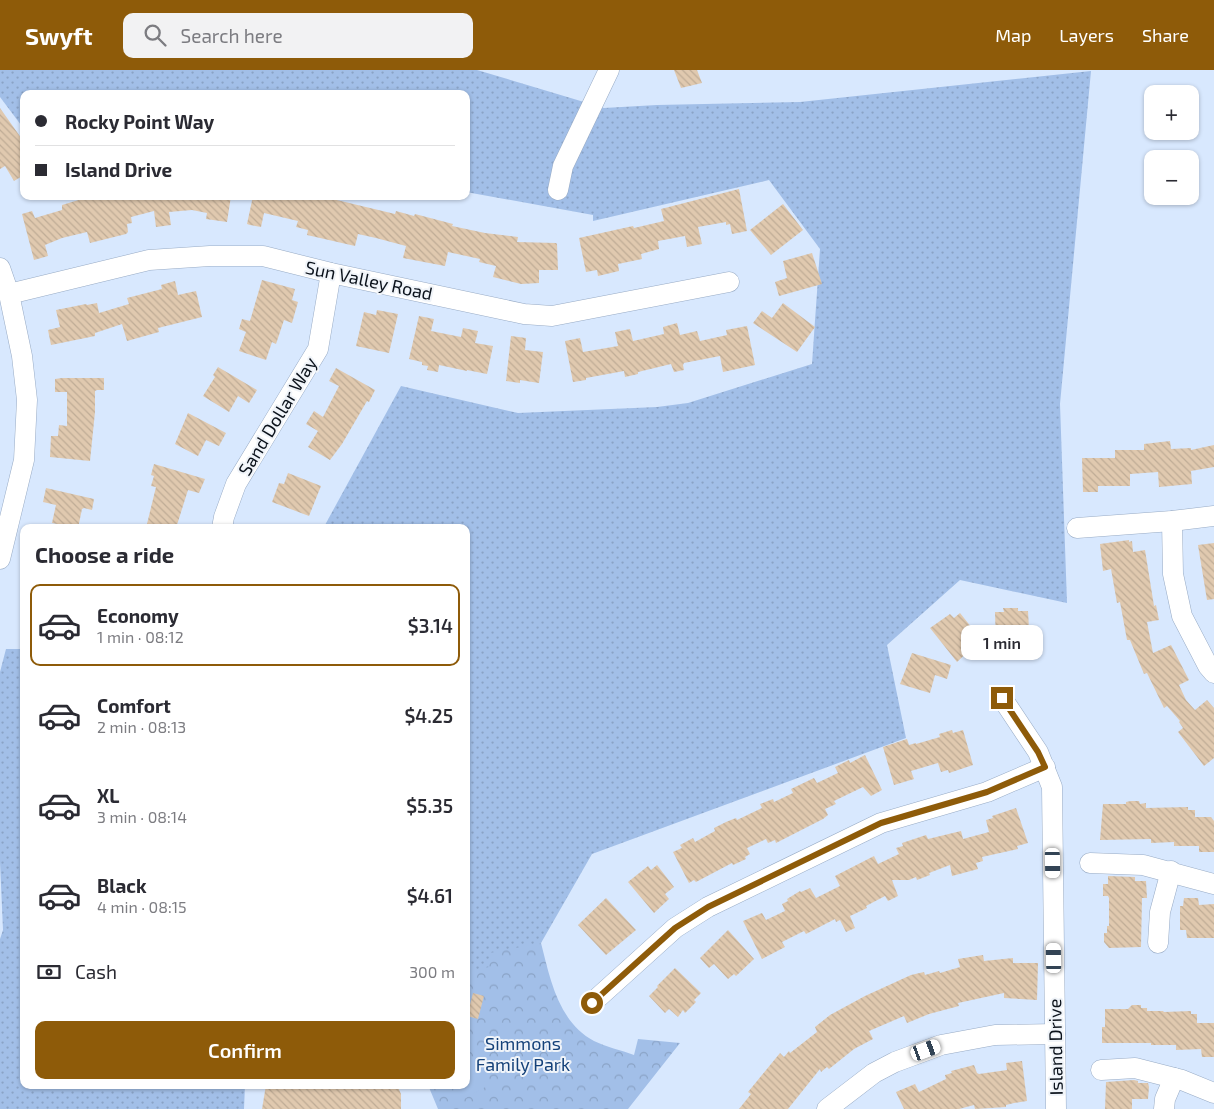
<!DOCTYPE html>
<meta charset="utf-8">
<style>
body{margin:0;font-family:"Exo 2",sans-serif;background:#f2f2f3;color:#2b2b33;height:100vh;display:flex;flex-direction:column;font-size:19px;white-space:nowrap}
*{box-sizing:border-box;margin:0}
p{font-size:16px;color:#7c7c81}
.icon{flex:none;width:28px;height:28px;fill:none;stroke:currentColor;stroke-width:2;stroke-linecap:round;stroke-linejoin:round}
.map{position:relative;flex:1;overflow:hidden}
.side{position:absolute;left:20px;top:454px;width:450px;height:565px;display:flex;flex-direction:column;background:#fff;border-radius:10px;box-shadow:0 1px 4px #0004}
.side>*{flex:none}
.top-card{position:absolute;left:20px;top:20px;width:450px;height:110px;border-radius:10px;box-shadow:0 1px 4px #0004;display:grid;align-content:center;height:110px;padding:0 15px;background:#fff}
.tools{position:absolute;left:1144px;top:15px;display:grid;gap:10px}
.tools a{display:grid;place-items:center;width:55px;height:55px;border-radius:10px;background:#fff;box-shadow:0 1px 4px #0004;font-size:25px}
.end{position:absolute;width:22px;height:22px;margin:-11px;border:6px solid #8e5b09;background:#fff;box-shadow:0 0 0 2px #fff}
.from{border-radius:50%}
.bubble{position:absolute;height:35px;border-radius:10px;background:#fff;box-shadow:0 1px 4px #0004;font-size:16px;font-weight:600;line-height:35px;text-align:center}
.car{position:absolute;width:15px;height:30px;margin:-15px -8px;border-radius:6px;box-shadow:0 0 4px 1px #0007;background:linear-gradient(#fff 24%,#345 0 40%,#fff 0 76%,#345 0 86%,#fff 0)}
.top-card b{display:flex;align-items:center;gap:18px;height:48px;font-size:19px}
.top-card b+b{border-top:1px solid #e1e1e2}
.top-card i{width:12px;height:12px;background:#2b2b33}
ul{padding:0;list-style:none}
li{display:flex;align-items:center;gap:15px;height:82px;margin:0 10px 8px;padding:0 5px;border:2px solid transparent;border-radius:10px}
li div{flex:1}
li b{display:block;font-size:19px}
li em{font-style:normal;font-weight:600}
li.selected{border-color:#8e5b09}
li>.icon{width:45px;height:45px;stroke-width:1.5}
h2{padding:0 15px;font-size:22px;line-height:60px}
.pay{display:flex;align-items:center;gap:12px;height:55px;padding:0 15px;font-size:19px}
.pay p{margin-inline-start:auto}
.cta{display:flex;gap:10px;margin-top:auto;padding:10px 15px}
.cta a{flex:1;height:58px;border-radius:10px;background:#8e5b09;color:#fff;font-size:20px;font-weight:600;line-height:58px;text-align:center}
header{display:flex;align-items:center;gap:30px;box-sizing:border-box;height:70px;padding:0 25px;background:#8e5b09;color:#fff}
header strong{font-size:24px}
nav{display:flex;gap:28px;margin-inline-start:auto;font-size:18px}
.search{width:350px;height:45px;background:#f2f2f3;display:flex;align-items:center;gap:12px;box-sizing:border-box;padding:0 18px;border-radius:10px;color:#7c7c81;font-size:19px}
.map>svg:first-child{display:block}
.grass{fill:url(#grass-dots)}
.park{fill:url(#park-crowns)}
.pitch{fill:#a2bfe8}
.building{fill:url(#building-back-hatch)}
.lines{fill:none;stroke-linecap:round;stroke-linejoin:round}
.minor-casing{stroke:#98abc5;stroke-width:21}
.minor{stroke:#fff;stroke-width:20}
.route{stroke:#8e5b09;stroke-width:6}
.labels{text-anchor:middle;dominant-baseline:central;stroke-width:4;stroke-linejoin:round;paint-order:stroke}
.street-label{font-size:18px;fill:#0b121b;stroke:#f0f4f9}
.park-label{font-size:18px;fill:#144179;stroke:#f0f4f9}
</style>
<header>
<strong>Swyft</strong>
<div class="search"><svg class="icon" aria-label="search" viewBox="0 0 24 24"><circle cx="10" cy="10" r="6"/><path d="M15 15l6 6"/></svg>Search here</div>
<nav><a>Map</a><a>Layers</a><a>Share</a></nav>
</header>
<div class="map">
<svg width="1214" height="1039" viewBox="0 0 1214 1039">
<defs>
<pattern id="grass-dots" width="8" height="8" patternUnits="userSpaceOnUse" patternTransform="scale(1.25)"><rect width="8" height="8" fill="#a2bfe8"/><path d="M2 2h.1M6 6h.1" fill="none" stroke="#8aa3c6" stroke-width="1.8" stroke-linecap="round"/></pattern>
<pattern id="park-crowns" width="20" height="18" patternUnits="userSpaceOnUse" patternTransform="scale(1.25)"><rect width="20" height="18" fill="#a2bfe8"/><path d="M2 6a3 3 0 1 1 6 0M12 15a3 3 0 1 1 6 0" fill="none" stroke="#8aa3c6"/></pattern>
<pattern id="building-back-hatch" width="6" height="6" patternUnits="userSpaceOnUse" patternTransform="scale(1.25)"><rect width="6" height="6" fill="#e0c9af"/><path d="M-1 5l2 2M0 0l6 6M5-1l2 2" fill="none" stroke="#bfac96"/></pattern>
</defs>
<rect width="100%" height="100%" fill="#d8e8fe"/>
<g class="grass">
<path d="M0,0H477L604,38L657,35L800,32L1091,1L1060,334L1067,533L960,510L887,575L906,668L592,784L541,873L496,898L466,934V458L324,457L325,455L401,316L518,343L657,337L688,333L812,294L820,179L769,110L593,151V145L466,122V24H24V59L0,27Z"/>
<path d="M6,579H24V1015H245L244,1039H0V869L3,860L0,792V602Z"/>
</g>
<path class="park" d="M541,873C550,908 558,952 594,971C606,977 621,980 634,985L638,969L680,973L628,1039H438L428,1015H466V902L489,897L490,883Z"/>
<path class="pitch" d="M466,979L487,1016L464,1029L456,1015H466Z"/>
<g class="building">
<path d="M674,0H697L702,13L681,18Z"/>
<path d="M0,38L24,72V105L14,111L5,96L0,99Z"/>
<path d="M739,119L747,161L732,164L730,154L726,155V152L698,157L702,174L687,177L685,166L658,171L659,179L641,184L642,189L618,194L619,201L598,206L597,200L586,202L579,168L633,156L634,158L664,151L661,139Z"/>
<path d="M92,126H231L227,152L206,149L207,143L192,140L169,142L171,155L156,157L154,141L131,147L132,153L127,154L128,162L126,164L90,173L87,162L62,168L45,175L48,186L34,190L22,144L32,141L35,148L62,140V135Z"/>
<path d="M253,126H320L395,144L396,141L414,146L415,144L453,154L452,156L485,163L518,167L517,172L556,173L557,174L558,200H539V213L521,214L493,207L496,196L479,192L480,189L448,182L445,196L403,188L406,176L376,168L358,164L355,176L307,165L308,160L296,157L298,151L264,143L261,157L250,155L247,154Z"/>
<path d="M783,134L803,160L771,185L750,160Z"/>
<path d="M812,183L822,214L779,226L775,212L787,208L783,191Z"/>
<path d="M262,210L295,219L292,230L298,232L292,253L284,250L276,274L272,272L266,290L239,281L246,262L239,259L242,249L250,251Z"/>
<path d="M175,211L178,225L196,221L202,247L158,258L159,262L127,271L122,254L95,263V266L51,275L48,260L60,257L56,240L86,234L87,235L97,233L99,243L129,234L127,228L162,219L161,215Z"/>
<path d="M783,233L815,257L797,282L753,253L762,241L772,248Z"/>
<path d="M377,240L398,244L389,283L356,276L364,242L376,245Z"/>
<path d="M419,246L434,249L431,261L461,267L463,258L478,261L475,273L493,276L487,304L467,300V301L439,295L438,302L427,300L428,296L422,295V292L409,289Z"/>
<path d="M677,253L680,265L697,261L700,271L727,265L726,260L747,256L755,295L723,302L720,286L684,293L683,295L684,300L674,302L671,294L638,302V304L625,307L624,301L586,308V310L573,312L565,271L580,268L583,282L618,276L615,262L630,259L633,271L664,264L663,257Z"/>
<path d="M511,266L526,268L525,280L543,282L539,313L520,310V313L506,311Z"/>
<path d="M218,297L257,320L249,333L238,326L229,342L203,326L215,307L213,305Z"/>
<path d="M336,298L375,320L369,332L367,331L342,374L330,390L308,377L318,361L306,354L314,341L323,347L339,316L329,311Z"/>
<path d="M62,308H104V320H97L95,321V342L90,391L50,387L51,366H58L59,355L67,356V322H55V309Z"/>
<path d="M188,343L226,363L220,374L219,376L206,370L198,386L175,374Z"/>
<path d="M1170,371L1171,379L1191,378V380L1214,375V397L1191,401L1192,414L1159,417L1158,402L1130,404V416H1098V422H1083L1082,388H1115V380H1144V374Z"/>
<path d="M154,394L205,409L199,423L188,420L176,458H146L156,417L151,416L154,406L151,405Z"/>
<path d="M288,403L321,416L309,446L272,432L279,413L284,414Z"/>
<path d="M46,418L94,429L92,440L84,438L82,439L78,458L52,453L56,435L43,432Z"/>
<path d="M1129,470V472L1132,471L1133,482L1145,480L1154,536L1156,535L1159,550L1147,552L1153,583L1171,575L1189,610L1179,615L1186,630L1195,640L1207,630L1214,638V688L1204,696L1178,662L1183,658L1179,652L1180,651L1167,636L1164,638L1147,603L1144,604L1130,570H1127L1120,532L1117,533L1111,499L1103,501L1100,474Z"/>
<path d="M1214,473V529L1207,530L1198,475Z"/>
<path d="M1003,538H1018V541H1028L1030,577L1003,578V576H996L995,542H1004Z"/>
<path d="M960,543L976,563L968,571L973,577L957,592L930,558L950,544L954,548Z"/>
<path d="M912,583L951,595L947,609L935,605L930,623L900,614Z"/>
<path d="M952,660L953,663L963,660L973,695L949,703L948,700L941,702L938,693L911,701L914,709L894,715L883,677L907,669L909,675L916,673V674L940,667L939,664Z"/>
<path d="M865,685L882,720L871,726L863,717L834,731L836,734L825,739L828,745L823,749L776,773L775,770L768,773L766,769L747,778L750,784L745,787L746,789L733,795L732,793L696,812L694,810L689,813L673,782L682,778L680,775L693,768L695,772L715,761L714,758L726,752L736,748L737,750L762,738L760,734L773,729L774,732L793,723L791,719L814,708L817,713L838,703L835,697L849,690L850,693Z"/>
<path d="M1131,731H1139L1140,734L1146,733V738L1188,737V740H1195V747H1211L1214,751V782H1199V776H1174V772L1151,773V769L1100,770L1103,734H1126V732Z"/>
<path d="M1016,738L1028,773L1017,776L1018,779L982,787L983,791L976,793L978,799L952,806L950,795L929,803L930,805L917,810L916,807L909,810H892L898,826L888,831L885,826L866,836L867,838L850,846L855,858L846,862L840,850L836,852L835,849L806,864L804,861L782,872L785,877L762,889L743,851L762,843L766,850L785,841L782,834L788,831L787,829L800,821L801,822L810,818L816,828L840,816L835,806L874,786L878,794L899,784L896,778L903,776L902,773L926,765L928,769L961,761L963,769L989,762L986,750L993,748L992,746Z"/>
<path d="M657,795L674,817L665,824L669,829L654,843L628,812L648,796L651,800Z"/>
<path d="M1108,806L1135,807V811H1146L1147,828H1142L1141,877L1109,878L1104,872V863H1107V856H1109V828L1108,826H1103V814H1108Z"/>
<path d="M606,828L636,860L606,885L578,855Z"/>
<path d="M1184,828H1198L1199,835L1214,834V868H1187L1186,860H1180V836H1183Z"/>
<path d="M728,860L754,889L736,906L734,904L728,909L714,894L709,898L700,888Z"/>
<path d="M983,885L984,891L1013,888V893H1038L1037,930L1004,928V923L958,933L959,936L929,944L907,953L904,946L869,961L873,969L854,979L829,999L827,997L821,1002L820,999L788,1039H739L751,1024L748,1022L780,983L784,987L789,981L790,983L817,962L815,957L830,945L865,926L911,905L924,902L925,905L939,901L940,903L960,897L958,889Z"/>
<path d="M675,898L701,923L694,930L696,932L685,943L683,940L678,947L669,939L665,943L649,926L658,917L657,916Z"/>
<path d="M473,923L484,926L478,949L467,946Z"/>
<path d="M1132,935H1141V938H1147V941H1163L1164,942L1191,941V944H1197V953H1214V987H1202L1201,979L1176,980V975H1151V973H1102V957H1105V939H1128Z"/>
<path d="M1022,991L1027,1031L1014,1033L1006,1035V1037L975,1039L974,1035L959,1039H904L896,1022L915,1014L919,1022L946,1009L945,1005L952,1003L951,1001L974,995L977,1003L979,1004L1007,1000L1006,993Z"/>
<path d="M1134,1010L1138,1011V1013H1148L1149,1017L1148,1029H1132V1039H1105L1106,1012Z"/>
<path d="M266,1015H397L401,1024V1039H262Z"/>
</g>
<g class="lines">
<g class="minor-casing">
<g id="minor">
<path d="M558,120L563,96L609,0"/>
<path d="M0,198L9,224L22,286L27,330L24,390L0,489"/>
<path d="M9,224L149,190L210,186H263L331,203L524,244L552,246L729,212"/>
<path d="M1172,451L1173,504L1182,546L1208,596L1214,603"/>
<path d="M222,458L224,447L236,414L318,279L331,203"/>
<path d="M1077,458L1172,451L1214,446"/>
<path d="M1002,628L1038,682L1052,717L1056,1039"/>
<path d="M1090,793L1143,795L1214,814"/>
<path d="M1158,873L1160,842L1171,801"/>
<path d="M592,933L675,858L708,837L881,753L987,722L1045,697"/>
<path d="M1101,1000L1135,998L1182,1010L1214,1023"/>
<path d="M827,1039L874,1003L895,992L941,975L995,965L1055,964"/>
<path d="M1164,1039L1165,1029L1174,1008"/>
</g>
</g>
<use href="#minor" class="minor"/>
</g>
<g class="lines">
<path class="route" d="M592,933L675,858L708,837L881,753L987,722L1045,697L1038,682L1002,628"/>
</g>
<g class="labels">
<g class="street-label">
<text transform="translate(369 210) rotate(12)">Sun Valley Road</text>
<text transform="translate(277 346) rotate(-59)">Sand Dollar Way</text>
<text transform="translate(1055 977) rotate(-91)">Island Drive</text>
</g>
<g class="park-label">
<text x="523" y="973">Simmons<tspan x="523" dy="21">Family Park</tspan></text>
</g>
</g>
</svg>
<div class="tools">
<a>+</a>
<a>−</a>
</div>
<i class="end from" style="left:592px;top:933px"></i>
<i class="end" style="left:1002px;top:628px"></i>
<div class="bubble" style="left:961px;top:555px;width:82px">1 min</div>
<i class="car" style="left:1053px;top:793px;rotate:179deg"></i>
<i class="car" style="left:1054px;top:888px;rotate:359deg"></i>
<i class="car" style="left:926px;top:980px;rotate:70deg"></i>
<div class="top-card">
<b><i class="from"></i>Rocky Point Way</b>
<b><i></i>Island Drive</b>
</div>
<section class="side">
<h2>Choose a ride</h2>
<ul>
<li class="selected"><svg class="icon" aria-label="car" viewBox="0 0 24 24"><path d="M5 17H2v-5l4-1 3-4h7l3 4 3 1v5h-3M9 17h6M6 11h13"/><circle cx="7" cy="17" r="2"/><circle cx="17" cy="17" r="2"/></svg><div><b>Economy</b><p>1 min · 08:12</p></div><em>$3.14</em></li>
<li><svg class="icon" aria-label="car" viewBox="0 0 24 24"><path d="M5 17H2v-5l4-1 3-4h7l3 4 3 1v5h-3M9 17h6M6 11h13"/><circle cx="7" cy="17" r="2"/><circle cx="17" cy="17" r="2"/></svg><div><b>Comfort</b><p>2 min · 08:13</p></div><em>$4.25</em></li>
<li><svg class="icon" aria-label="car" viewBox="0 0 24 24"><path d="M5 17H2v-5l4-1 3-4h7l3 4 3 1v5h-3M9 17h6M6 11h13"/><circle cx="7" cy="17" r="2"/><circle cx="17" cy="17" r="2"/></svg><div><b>XL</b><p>3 min · 08:14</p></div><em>$5.35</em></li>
<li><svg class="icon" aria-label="car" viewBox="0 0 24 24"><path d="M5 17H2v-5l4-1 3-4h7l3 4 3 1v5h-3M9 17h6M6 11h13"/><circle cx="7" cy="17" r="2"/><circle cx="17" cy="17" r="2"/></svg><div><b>Black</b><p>4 min · 08:15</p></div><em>$4.61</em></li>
</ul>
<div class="pay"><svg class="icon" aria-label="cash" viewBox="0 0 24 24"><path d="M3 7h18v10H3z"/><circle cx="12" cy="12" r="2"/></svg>Cash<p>300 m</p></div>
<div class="cta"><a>Confirm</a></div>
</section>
</div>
